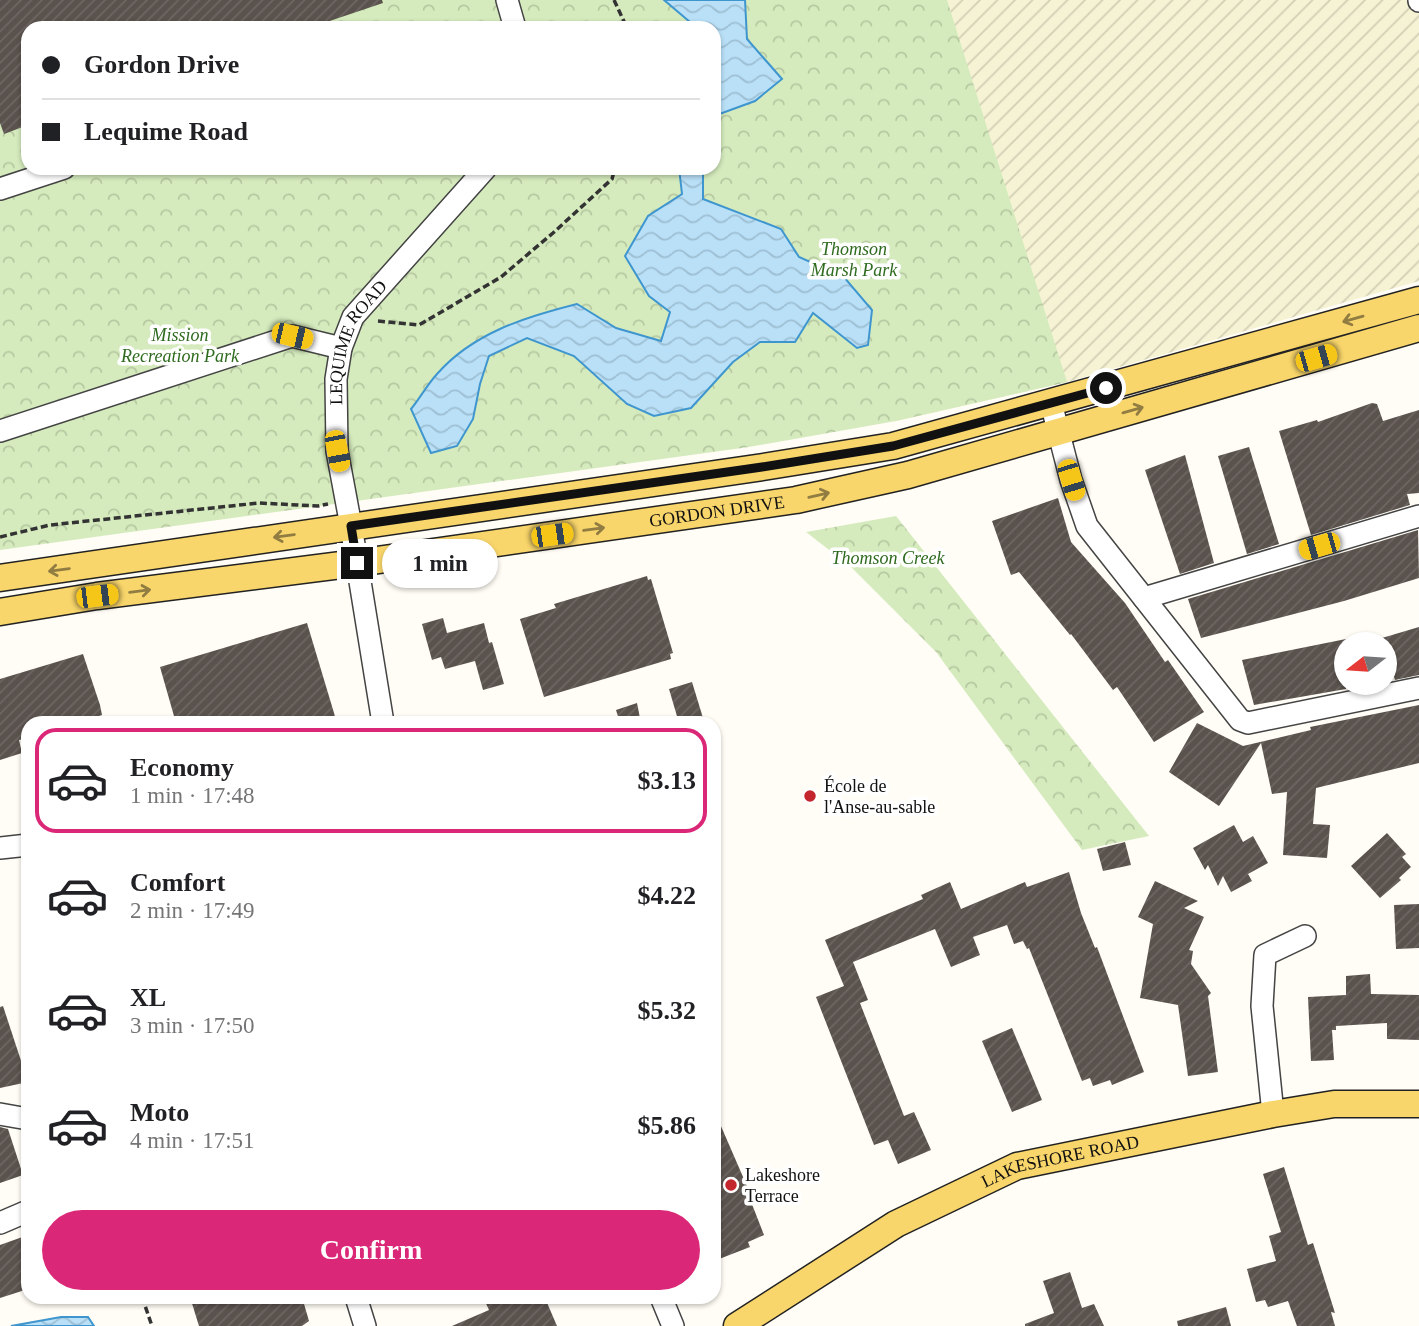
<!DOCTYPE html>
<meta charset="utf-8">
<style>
body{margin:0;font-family:Georgia,serif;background:#f6f6f6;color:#202124;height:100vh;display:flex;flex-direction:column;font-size:26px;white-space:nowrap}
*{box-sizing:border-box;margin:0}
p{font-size:23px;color:#757577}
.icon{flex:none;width:38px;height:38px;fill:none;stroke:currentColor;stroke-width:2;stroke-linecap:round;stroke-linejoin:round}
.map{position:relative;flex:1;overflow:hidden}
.sheet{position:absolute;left:21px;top:716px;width:700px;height:588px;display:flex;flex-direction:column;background:#fff;border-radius:21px;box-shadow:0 2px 5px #0004}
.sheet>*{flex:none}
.hud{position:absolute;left:21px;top:21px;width:700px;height:154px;border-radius:21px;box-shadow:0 2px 5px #0004;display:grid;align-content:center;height:154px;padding:0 21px;background:#fff}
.needle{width:46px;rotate:253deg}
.fabs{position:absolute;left:1334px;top:632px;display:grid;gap:14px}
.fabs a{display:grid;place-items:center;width:63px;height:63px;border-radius:50%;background:#fff;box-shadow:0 2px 5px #0004;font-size:35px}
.end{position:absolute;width:32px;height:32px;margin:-16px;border:9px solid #111;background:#fff;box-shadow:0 0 0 4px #fff}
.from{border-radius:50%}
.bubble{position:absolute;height:49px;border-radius:24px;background:#fff;box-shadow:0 2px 5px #0004;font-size:23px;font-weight:600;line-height:49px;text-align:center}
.car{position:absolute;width:21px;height:42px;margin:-21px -10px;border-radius:9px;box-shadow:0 0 5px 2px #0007;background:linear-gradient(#f5c518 24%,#345 0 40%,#f5c518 0 76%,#345 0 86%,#f5c518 0)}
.hud b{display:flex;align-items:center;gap:24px;height:66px;font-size:26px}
.hud b+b{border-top:2px solid #e0e0e0}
.hud i{width:18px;height:18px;background:#202124}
ul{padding:12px 0 0;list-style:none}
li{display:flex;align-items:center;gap:21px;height:105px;margin:0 14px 10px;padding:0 7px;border:4px solid transparent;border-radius:21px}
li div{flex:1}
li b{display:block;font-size:26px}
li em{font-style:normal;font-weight:600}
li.current{border-color:#db2777}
li>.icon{width:63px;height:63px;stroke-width:1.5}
.cta{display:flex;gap:14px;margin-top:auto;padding:14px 21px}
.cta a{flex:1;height:80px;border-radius:42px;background:#db2777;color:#fff;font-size:28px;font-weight:600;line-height:80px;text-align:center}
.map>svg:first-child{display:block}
.farmland{fill:url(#farmland-furrows)}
.park{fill:url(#park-crowns);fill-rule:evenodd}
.water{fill:url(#water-waves);stroke:#3f96cf;stroke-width:2}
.building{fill:url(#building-hatch)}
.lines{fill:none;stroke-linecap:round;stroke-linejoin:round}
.minor-casing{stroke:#444;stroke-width:24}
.major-casing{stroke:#222;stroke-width:29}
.path{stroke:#333;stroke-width:3.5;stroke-dasharray:7 3.5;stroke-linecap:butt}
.minor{stroke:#fff;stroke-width:21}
.major{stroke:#f9d66b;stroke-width:26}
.oneway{stroke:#917d42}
.route{stroke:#111;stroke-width:9}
.poi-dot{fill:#c4262e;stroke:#fff;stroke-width:2.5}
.labels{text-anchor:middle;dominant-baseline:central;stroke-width:7;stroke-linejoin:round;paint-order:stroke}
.park-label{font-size:18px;font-style:italic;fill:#2f6b1f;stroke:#fff}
.street-label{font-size:18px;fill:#111;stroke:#fff}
.poi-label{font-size:18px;fill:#111;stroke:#fff;text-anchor:start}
</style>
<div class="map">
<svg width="1419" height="1326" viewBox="0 0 1419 1326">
<defs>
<pattern id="farmland-furrows" width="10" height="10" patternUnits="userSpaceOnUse" patternTransform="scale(1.75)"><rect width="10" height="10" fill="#f6f3d4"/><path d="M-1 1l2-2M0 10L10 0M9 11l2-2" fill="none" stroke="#d2cfb5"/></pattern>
<pattern id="park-crowns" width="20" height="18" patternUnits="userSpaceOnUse" patternTransform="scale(1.75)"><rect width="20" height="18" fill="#d5ebbd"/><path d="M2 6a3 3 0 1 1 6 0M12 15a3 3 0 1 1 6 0" fill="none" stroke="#b6c8a1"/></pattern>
<pattern id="water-waves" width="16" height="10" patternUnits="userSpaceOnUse" patternTransform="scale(1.75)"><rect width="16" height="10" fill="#b9e0f7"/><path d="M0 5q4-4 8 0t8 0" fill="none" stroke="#9ebfd3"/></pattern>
<pattern id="building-hatch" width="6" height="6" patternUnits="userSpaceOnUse" patternTransform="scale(1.75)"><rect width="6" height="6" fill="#5a524d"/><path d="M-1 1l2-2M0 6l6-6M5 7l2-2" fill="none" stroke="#6d6662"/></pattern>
</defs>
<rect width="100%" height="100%" fill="#fffdf5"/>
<path class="farmland" d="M861,0H1419V281L1067,382L896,421Z"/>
<g class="park">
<path d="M0,0H947L1067,382L896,421L749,447L0,550ZM28,28H714V168H28Z"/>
<path d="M896,516L1149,836L1082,850L936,652L850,566L806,532Z"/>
</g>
<g class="water">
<path d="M664,0H745L747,39L782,79L755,101L714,116V28H697Z"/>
<path d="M679,168H703V199L781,229L799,257L844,277L872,310L868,345L857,348L813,313L795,342H760L733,362L691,408L654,416L627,404L574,356L527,338L489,356L480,384L473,419L457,446L431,453L411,409C420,398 427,385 437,374C473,333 525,317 577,304L616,328L661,341L670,312L649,296L625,256L648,216L682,194Z"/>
<path d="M61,1317H88L94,1326H11Z"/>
</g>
<g class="building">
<path d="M0,0H382L383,3L309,28H28V125L4,134L0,123Z"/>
<path d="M1372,403L1377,404L1383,421L1419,410V493L1407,494L1410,505L1311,535L1279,431L1317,420L1318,422Z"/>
<path d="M1249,447L1279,544L1247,554L1218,456Z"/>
<path d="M1185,455L1214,563L1180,574L1145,470Z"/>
<path d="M1058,498L1071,542L1125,603L1165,662L1168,660L1204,712L1154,742L1117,687L1113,690L1071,634L1070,635L1019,572L1011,575L992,521Z"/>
<path d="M1418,530L1419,578L1344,601L1201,638L1188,599Z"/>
<path d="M647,576L648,580L651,579L673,653L670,654L671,659L544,697L520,619L556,608L554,604Z"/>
<path d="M443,618L447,633L484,623L489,643L492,642L504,684L483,690L475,661L445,669L441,657L432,660L422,624Z"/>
<path d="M307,623L337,723H176L160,667Z"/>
<path d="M1419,627V675L1395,680L1382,638Z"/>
<path d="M1346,639V689L1254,705L1242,660Z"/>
<path d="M83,654L100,705L102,715L96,717L98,723H28V738L19,740L22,753L0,760V679Z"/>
<path d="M692,682L703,718L679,723L669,689Z"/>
<path d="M637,703L641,723H620L616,710Z"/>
<path d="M1419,705V763L1316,788L1313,824L1330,825L1327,858L1283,855L1287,792L1272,794L1261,743L1219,806L1169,772L1197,723L1243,746L1311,730L1310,727Z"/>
<path d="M1234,825L1243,842L1253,836L1268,863L1248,874L1252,881L1231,892L1223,876L1218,886L1208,865L1205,870L1193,848Z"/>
<path d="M1387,833L1406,854L1402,857L1411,867L1399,878L1401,880L1380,898L1351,866Z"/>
<path d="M1125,842L1131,865L1103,871L1097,849Z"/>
<path d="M1069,872L1081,913L1095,948L1097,947L1144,1072L1112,1085L1110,1080L1093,1086L1090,1078L1082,1081L1029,948L1027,949L1023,941L1014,944L1007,925L973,937L980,955L951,967L935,929L853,962L868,1000L860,1003L904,1116L914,1112L931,1150L898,1164L888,1140L874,1145L816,997L844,986L825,940L923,899L921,895L950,882L961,909L1025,882L1027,887Z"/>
<path d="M1155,881L1198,901L1184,908L1204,917L1189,950L1193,951L1191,964L1211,993L1208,996L1218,1072L1188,1076L1178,1005L1140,998L1153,924L1138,917Z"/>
<path d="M1419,904V948L1396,949L1394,905Z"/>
<path d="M1370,974L1371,994L1419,995V1040L1387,1039V1023L1336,1026V1030H1332L1334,1060L1311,1061L1308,997L1346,995V976Z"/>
<path d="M3,1006L28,1082L0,1088V1007Z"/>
<path d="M1012,1028L1042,1100L1012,1112L982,1041Z"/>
<path d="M714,1110L750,1193L748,1194L764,1235L748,1242L750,1247L714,1261Z"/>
<path d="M0,1127L8,1129L23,1175L0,1183Z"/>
<path d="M1284,1167L1308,1245L1313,1243L1335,1313L1331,1312L1335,1326H1297L1288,1301L1268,1307L1265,1300L1256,1302L1247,1269L1276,1261L1269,1236L1281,1232L1263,1174Z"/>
<path d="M28,1235V1289L0,1298V1245Z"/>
<path d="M1070,1272L1082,1308L1094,1304L1104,1326H1025V1324L1054,1313L1043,1281Z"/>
<path d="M190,1297H302L309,1321L302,1326H199Z"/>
<path d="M483,1297L545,1298L557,1326H452L489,1310Z"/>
<path d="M1226,1307L1231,1326H1178L1177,1321Z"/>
</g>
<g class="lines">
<g class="minor-casing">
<g id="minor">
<path d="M507,0L515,28"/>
<path d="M1419,0V1"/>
<path d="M0,189L64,168"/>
<path d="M1051,403L1071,480L1087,526L1240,720L1248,723L1419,688"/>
<path d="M0,431L292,336L341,348"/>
<path d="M1144,598L1419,516"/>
<path id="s1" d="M383,723L351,526L337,451L336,379L341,348L353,317L486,168"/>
<path d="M0,848L28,845"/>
<path d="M0,1114L28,1119"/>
<path d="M1273,1114L1262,1006L1265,955L1305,936"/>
<path d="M0,1223L28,1211"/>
<path d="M356,1297L365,1326"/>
<path d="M661,1297L673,1326"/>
</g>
</g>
<g class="major-casing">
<g id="major">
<path d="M0,578L763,467L893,446L1419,300"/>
<path id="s2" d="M0,612L97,596L357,563L796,500L908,475L1419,328"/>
<path id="s3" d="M737,1326L896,1224L1017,1166L1273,1114L1334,1104H1419"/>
</g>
</g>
<g class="path">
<path d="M614,0L627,28"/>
<path d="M378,321L419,325L501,277L553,233L612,179L615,168"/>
<path d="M0,537L50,525L259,503L318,506L328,504"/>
<path d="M142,1297L152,1326"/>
</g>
<use href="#minor" class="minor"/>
<use href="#major" class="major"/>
</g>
<defs><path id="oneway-shaft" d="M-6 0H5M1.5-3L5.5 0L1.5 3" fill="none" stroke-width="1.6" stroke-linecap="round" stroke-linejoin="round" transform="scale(1.75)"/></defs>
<g class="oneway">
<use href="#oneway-shaft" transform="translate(1353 319) rotate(164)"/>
<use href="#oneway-shaft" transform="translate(1133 410) rotate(-16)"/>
<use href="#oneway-shaft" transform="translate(819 495) rotate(-13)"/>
<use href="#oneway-shaft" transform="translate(594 529) rotate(-8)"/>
<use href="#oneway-shaft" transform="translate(284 536) rotate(172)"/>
<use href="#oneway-shaft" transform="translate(59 570) rotate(172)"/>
<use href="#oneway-shaft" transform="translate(140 591) rotate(-7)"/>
</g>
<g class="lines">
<path class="route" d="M357,563L351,526L762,467L893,446L1106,388"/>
</g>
<g class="poi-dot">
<circle cx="810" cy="796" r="7"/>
<circle cx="731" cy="1185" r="7"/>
</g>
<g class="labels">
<g class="park-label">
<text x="854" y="249">Thomson<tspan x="854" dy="21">Marsh Park</tspan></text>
<text x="180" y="335">Mission<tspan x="180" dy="21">Recreation Park</tspan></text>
<text x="888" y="558">Thomson Creek</text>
</g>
<g class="street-label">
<text stroke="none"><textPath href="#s1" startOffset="390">LEQUIME ROAD</textPath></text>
<text stroke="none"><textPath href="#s2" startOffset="724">GORDON DRIVE</textPath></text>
<text stroke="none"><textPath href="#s3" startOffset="366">LAKESHORE ROAD</textPath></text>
</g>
<g class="poi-label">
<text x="824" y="786">École de<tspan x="824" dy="21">l'Anse-au-sable</tspan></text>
<text x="745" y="1175">Lakeshore<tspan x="745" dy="21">Terrace</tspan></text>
</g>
</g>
</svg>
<div class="fabs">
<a><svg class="needle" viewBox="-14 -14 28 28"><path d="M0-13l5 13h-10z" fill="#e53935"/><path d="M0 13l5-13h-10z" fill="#757577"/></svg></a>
</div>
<i class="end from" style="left:1106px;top:388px"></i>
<i class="end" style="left:357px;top:563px"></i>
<div class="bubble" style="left:382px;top:539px;width:116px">1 min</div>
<i class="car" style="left:292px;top:336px;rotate:103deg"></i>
<i class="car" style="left:1316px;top:358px;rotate:74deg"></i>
<i class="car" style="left:337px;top:451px;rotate:169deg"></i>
<i class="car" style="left:1071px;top:480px;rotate:163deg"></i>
<i class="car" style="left:552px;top:535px;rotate:82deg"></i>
<i class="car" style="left:1319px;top:546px;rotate:254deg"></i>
<i class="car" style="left:97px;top:596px;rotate:83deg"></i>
<div class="hud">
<b><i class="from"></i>Gordon Drive</b>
<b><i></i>Lequime Road</b>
</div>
<section class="sheet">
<ul>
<li class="current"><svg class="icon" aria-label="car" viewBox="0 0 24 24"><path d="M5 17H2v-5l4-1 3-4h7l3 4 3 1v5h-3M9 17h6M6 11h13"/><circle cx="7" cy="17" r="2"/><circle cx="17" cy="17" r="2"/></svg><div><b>Economy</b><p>1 min · 17:48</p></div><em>$3.13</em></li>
<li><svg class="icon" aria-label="car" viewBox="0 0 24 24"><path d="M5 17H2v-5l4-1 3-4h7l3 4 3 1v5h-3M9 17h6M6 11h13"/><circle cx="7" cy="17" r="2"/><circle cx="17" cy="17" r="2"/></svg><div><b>Comfort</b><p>2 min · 17:49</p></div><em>$4.22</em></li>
<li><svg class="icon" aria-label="car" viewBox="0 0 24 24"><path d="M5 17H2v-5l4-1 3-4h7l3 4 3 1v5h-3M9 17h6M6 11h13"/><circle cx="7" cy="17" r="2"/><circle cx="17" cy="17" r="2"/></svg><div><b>XL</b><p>3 min · 17:50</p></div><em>$5.32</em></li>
<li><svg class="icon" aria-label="car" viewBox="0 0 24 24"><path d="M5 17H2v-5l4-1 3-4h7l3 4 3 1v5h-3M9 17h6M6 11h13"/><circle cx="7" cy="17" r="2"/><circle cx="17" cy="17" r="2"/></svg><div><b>Moto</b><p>4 min · 17:51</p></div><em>$5.86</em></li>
</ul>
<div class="cta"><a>Confirm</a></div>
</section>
</div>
